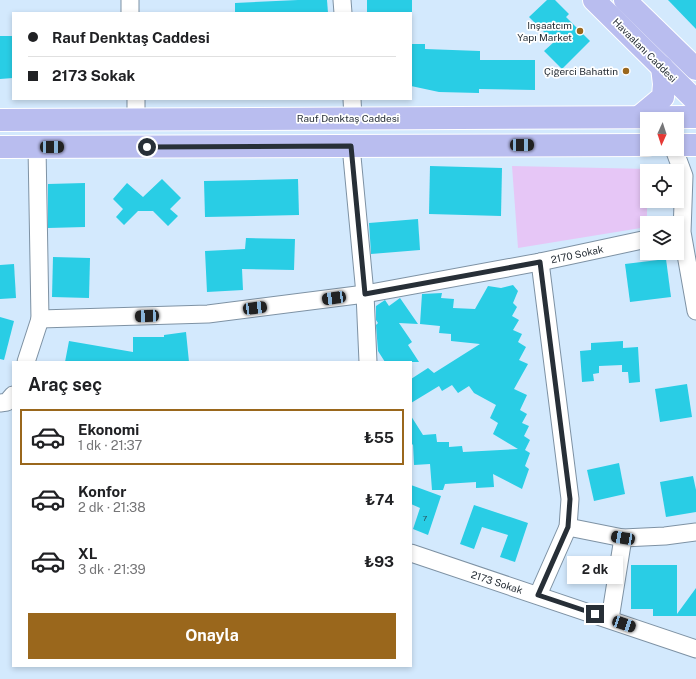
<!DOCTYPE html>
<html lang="tr">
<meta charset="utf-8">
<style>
body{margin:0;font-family:"Public Sans",sans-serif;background:#f6f6f6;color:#202124;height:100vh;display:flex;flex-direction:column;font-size:15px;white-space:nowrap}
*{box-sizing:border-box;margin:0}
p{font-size:13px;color:#757577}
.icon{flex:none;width:22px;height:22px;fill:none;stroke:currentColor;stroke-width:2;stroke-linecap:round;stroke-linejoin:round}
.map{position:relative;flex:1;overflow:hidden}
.panel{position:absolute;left:12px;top:361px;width:400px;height:306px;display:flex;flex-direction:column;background:#fff;border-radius:0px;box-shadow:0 2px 6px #0003}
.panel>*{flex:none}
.top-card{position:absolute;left:12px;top:12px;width:400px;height:88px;border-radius:0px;box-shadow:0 2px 6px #0003;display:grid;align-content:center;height:88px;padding:0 16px;background:#fff}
.needle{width:26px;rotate:183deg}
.fabs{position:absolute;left:640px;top:112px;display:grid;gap:8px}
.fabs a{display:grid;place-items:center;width:44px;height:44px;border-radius:0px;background:#fff;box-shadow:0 2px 6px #0003;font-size:20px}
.end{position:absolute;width:18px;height:18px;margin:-9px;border:5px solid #272f37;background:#fff;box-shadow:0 0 0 2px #fff}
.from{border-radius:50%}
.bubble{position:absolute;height:28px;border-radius:0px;background:#fff;box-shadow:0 2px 6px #0003;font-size:13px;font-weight:700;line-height:28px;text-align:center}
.car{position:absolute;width:12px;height:24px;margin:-12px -6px;border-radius:5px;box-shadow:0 0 3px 1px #0007;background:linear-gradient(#222 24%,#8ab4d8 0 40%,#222 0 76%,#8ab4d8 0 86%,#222 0)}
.top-card b{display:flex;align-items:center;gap:14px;height:38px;font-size:15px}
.top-card b+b{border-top:1px solid #e0e0e0}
.top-card i{width:10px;height:10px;background:#202124}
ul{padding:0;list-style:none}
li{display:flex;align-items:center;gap:12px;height:56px;margin:0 8px 6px;padding:0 8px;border:2px solid transparent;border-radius:0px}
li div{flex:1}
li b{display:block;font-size:15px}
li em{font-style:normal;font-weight:700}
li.current{border-color:#9a671c}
li>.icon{width:36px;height:36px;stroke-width:1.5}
h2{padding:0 16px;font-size:18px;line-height:48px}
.button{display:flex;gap:8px;margin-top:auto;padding:8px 16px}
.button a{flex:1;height:46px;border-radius:0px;background:#9a671c;color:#fff;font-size:16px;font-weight:700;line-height:46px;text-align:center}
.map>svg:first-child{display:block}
.green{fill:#e6c6f6}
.building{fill:#29cde5}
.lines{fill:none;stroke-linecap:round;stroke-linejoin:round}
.minor-casing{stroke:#7e92a4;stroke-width:19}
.major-casing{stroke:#fff;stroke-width:24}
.minor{stroke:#fff;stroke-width:17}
.major{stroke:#b9bdef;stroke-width:22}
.route{stroke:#272f37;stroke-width:5}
.poi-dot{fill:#9a671c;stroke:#fff;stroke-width:1.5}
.labels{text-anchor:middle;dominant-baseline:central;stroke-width:3.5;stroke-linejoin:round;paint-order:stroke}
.number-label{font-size:8px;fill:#285662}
.poi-label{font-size:10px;fill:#272f37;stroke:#fff;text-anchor:end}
.street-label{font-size:10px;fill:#272f37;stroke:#fff}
</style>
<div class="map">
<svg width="696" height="679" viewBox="0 0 696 679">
<rect width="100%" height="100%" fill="#d3e9fd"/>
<path class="green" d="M512,166L649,169L647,171V227L518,248Z"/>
<g class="building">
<path d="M298,0H327L328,13H235V3Z"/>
<rect x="367" y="0" width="45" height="13"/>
<path d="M547,0H555L569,14L566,17L590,41L562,69L544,51L554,42L529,17Z"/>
<path d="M668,0H696V29Z"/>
<path d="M0,36H12L13,78L0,79Z"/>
<path d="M411,44H425V49L480,51V60H535V90L479,89V93L439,92L411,86Z"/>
<path d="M430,166L502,168L501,216L429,214Z"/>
<path d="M162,179L181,198L170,209L178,216L168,226L153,211H138L124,225L116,217L123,209L113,199L127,183L143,197Z"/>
<path d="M298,179L299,215L205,217L204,181Z"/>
<path d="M85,183V227L48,228V184Z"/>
<path d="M418,219L420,250L371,254L369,223Z"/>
<path d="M246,238L295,239L294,270L242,269L243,290L207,292L205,251L245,249Z"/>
<path d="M53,257L90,258L89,298L52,297Z"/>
<path d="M666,259L671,297L630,302L625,264Z"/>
<path d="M14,264L16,298L0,299V265Z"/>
<path d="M513,285L518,291L513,303L517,307L512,316L519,320L513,330L522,334L518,342L526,347L519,360L528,364L514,389L527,395L520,410L527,414L522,423L529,426L524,436L530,440L525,450L530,453L525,466L529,469L522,489L493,474L494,487L476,488V482L445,484L443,490H432L430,464L414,465L413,444L411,446V416L423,435L436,434L437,442H449V447L462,446L463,452L518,449L493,434L498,423L490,418L496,405L474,393L469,386L458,393L452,385L442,391L439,386L411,403V379L428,368L434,373L480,344L451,341V334L439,333L440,326L420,324L422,294L442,293L441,298L454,299L453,308L475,309L488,286L501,288Z"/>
<path d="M400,298L418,324L399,323L412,342L408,345L419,362H385L378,351L376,325L378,323L376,320V306L385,300L389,306Z"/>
<path d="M0,317L14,321L4,360L0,359Z"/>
<path d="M186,332L189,362H65L69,341L133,352V337H164V335Z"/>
<path d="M623,341V348L638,347L640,382L629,383L628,372H622V365L599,366V373L593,374L594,381L582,382L580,351L591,350V343Z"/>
<path d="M687,384L692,417L660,422L655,389Z"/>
<path d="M619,463L625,494L594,501L587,470Z"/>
<path d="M693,476L696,490V512L666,517L660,482Z"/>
<path d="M411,485L441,496L428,535L413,529L420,508L411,504Z"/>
<path d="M474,505L528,523L515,562L500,557L508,535L482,527L474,549L460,544Z"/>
<path d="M631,565H677V614L696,588V616H653V609H631Z"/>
</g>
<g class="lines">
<g class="minor-casing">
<g id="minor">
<path d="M130,0V13"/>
<path d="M342,0L343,13"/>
<path d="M136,99V119"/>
<path d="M352,99L353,118"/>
<path d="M351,146L365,294L368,362"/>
<path d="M37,147L40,319L208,314L365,294L540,262L647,239"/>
<path d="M674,149L684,176L682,232L696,311"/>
<path d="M26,362L40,319"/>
<path d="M0,403L7,402L13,395"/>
<path d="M568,527L623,538"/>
<path d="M411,553L696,649"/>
<path d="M538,595L568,527L570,499L540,262"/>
<path d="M610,619L623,538L665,536L696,532"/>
</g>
</g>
<g class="major-casing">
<g id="major">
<path d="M594,0L696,101"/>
<path d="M625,0L696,69"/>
<path d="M639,117L663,97L664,84L662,67"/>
<path d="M0,120L696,117"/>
<path d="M677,145H696"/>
<path d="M0,147L647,145"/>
</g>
</g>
<use href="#minor" class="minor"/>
<use href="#major" class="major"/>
</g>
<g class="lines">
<path class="route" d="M147,147L351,146L365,294L540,262L570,499L568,527L538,595L595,614"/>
</g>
<g class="poi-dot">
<circle cx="580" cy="31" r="4"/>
<circle cx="626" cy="71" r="4"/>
</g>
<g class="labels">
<g class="number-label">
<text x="425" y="518">7</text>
</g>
<g class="poi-label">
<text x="572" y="25">Inşaatcım<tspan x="572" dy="12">Yapı Market</tspan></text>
<text x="618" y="71">Çiğerci Bahattin</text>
</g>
<g class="street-label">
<text transform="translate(645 50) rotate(45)">Havaalanı Caddesi</text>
<text x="348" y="118">Rauf Denktaş Caddesi</text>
<text transform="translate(577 254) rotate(-12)">2170 Sokak</text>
<text transform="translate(497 582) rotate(18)">2173 Sokak</text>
</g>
</g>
</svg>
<div class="fabs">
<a><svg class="needle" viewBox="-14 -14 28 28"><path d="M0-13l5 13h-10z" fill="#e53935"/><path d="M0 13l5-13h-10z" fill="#757577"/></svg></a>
<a><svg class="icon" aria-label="locate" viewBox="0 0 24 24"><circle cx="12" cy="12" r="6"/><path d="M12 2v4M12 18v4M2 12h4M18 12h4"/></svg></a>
<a><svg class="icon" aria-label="layers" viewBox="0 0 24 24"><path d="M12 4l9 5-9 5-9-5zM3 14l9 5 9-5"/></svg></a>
</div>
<i class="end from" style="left:147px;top:147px"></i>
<i class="end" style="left:595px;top:614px"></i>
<div class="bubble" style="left:567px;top:556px;width:56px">2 dk</div>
<i class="car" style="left:522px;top:145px;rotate:90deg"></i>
<i class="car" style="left:52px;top:147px;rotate:90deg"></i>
<i class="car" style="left:334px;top:298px;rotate:262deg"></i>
<i class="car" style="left:255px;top:308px;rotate:83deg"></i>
<i class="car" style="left:147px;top:316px;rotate:268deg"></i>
<i class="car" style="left:623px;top:538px;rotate:280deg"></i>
<i class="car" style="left:624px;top:624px;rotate:109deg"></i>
<div class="top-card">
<b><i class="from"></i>Rauf Denktaş Caddesi</b>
<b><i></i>2173 Sokak</b>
</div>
<section class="panel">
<h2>Araç seç</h2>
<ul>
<li class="current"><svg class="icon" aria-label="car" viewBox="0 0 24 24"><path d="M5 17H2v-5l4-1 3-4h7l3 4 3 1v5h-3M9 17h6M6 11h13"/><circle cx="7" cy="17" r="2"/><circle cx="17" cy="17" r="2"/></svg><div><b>Ekonomi</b><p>1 dk · 21:37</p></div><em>₺55</em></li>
<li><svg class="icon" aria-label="car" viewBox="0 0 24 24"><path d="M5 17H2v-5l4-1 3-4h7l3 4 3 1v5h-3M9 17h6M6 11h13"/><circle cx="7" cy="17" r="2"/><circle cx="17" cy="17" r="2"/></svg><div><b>Konfor</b><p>2 dk · 21:38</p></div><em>₺74</em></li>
<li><svg class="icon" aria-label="car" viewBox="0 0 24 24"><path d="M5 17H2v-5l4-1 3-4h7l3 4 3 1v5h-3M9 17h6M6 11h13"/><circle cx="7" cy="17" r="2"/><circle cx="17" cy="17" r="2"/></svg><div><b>XL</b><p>3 dk · 21:39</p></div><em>₺93</em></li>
</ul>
<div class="button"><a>Onayla</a></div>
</section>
</div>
